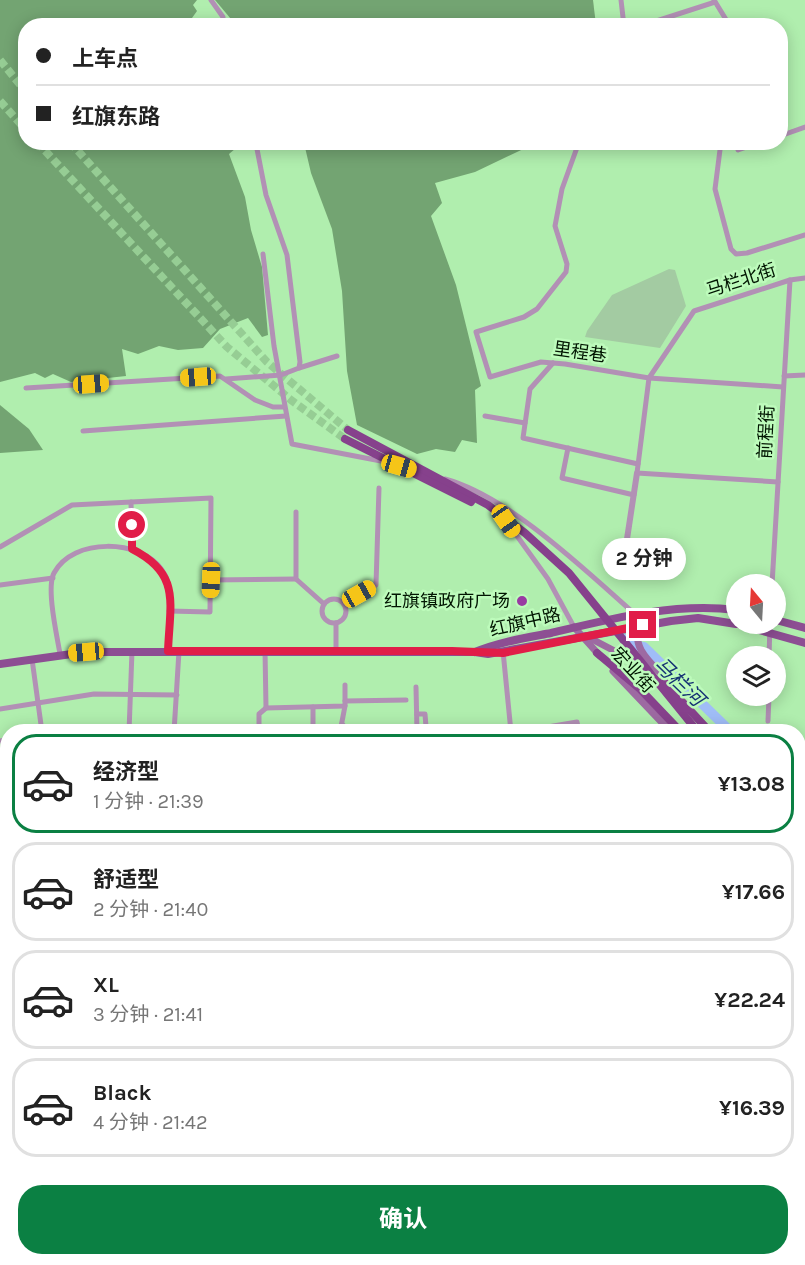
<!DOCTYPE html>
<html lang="zh">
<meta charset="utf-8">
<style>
body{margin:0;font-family:Karla,"Noto Sans SC",sans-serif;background:#f2f2f2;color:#222;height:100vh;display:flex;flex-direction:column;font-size:22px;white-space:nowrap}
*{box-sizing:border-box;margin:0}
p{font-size:20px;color:#767676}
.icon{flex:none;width:33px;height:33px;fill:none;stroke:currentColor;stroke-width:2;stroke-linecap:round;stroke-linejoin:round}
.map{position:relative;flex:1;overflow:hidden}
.details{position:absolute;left:0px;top:724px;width:806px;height:542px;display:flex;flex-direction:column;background:#fff;border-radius:24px 24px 0 0;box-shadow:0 3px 15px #0003}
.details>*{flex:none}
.top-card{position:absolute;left:18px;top:18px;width:770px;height:132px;border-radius:24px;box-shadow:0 3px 15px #0003;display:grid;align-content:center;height:132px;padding:0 18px;background:#fff}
.needle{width:39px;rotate:342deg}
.controls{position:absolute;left:726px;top:574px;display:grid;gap:12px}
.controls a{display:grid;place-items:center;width:60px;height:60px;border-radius:50%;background:#fff;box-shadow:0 3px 15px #0003;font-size:30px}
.end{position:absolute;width:27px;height:27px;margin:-14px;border:8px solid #e11d48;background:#fff;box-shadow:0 0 0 3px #fff}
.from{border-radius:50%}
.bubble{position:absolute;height:42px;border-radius:21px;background:#fff;box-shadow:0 3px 15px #0003;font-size:20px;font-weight:700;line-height:42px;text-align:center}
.car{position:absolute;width:18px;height:36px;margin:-18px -9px;border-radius:8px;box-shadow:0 0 4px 2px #0007;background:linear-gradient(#f5c518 24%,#345 0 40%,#f5c518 0 76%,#345 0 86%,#f5c518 0)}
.top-card b{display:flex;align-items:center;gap:21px;height:57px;font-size:22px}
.top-card b+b{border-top:2px solid #e0e0e0}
.top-card i{width:15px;height:15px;background:#222}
ul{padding:10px 0 0;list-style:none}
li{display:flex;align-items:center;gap:18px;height:99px;margin:0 12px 9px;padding:0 6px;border:3px solid #e0e0e0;border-radius:24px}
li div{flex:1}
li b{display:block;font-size:22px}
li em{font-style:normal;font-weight:700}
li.active{border-color:#0b8043}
li>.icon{width:54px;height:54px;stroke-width:1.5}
.primary-button{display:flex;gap:12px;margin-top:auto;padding:12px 18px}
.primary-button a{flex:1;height:69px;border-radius:24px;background:#0b8043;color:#fff;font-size:24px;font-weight:700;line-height:69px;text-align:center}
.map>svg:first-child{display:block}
.green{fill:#a3cba2}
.forest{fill:#73a472}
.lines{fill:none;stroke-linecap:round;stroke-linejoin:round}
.river{stroke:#a0bdf7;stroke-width:10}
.trunk-tunnel{stroke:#96cd94;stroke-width:8;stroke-dasharray:8 4;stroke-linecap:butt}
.minor{stroke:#b290b5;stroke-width:5}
.tertiary{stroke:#b290b5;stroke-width:6}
.secondary{stroke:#9d6aa2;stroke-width:7}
.primary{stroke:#8d4e93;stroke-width:8}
.trunk{stroke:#86418c;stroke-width:8}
.trunk-bridge{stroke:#86418c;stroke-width:8}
.route{stroke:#e11d48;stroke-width:8}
.poi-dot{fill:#993aa2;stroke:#bdfbbb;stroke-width:2}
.labels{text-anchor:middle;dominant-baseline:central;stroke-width:5;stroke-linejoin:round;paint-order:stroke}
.street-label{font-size:18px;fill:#011501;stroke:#bdfbbb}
.poi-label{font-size:18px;fill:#011501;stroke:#bdfbbb;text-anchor:end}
.water-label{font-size:20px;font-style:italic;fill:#163274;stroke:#bdfbbb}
</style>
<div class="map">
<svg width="805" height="1265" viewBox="0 0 805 1265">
<rect width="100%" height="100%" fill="#b0eeae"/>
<path class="green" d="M669,269L675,270L686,306L660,348L585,337L587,331L612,295Z"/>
<g class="forest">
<path d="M0,0H197L193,5L197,11L187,25L26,26V142L242,143L229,154L245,197L251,230L262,267L268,335L262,337L248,318L220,329L203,348L178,350L159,346L138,354L122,349L126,376L71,382L53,374L45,378L35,373L0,382Z"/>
<path d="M215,0H593L596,25H236Z"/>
<path d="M304,143H536L475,172L435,183L442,203L431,216L456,285L481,386L475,390L477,443L462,440L455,452L436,449L417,454L357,425L347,371L342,291L332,229L311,173Z"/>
<path d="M0,405L29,429L43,450L0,453Z"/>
<path d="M82,1258H506V1259L504,1265H84Z"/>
</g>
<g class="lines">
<g class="river">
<path d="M624,639L634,646L644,647L731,732"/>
<path d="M798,845L805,859"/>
</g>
<g class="trunk-tunnel">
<path d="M0,60L26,92"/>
<path d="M0,101L26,130"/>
<path d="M37,142L227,347L291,400L345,439"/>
<path d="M70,142L267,362L348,430"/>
</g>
<g class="minor">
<path d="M211,0L223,17L222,26"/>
<path d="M621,0L624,26"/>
<path d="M714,0L730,26"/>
<path d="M641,26L715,2"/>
<path d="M780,136L805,127"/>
<path d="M579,142L562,189L555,226L567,264L566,272L537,309L524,317L476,332L490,377L541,362L565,364L649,378L783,387"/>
<path d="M721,142L715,189L731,249L736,254L747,253L805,235"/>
<path d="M736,142L738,150L761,142"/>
<path d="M263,254L274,346L292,444L381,461"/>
<path d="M553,363L530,389L523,438L638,464"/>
<path d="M299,368L337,356"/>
<path d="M784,376L805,375"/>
<path d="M226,379L281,375L299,368L300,362L287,255L266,195L256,144L258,142"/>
<path d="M26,388L220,376L255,400L273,407H284"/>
<path d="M485,416L525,423"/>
<path d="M83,431L286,416"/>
<path d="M568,448L562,478L634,495"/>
<path d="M445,479C510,497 585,570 636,615"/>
<path d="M778,482L637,473L649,378L694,311L790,280L805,278"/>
<path d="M131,502L132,549"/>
<path d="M296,512V579L324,604"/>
<path d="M507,522L548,579L574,627"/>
<path d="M0,547L72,505L211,498L210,612L169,611"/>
<path d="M211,580L296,579"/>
<path d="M0,585L53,578"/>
<path d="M772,585L790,280"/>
<circle cx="334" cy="611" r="12"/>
<path d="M343,603L376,585L379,488"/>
<path d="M265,650L266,708L345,706V685"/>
<path d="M336,650V623"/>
<path d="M503,651L511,732"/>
<path d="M60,654C57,636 46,588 54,573C73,537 141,539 162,570C177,590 169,627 168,651"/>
<path d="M769,657L770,624"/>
<path d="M32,659L42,732"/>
<path d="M416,687L417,732"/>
<path d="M345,701L406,700"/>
<path d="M313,707V732"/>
<path d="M0,709L94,694L177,695"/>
<path d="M417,714H425L426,727L430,732"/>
<path d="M768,721L769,696"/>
<path d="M343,725L348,730L371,729L374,732"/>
<path d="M59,732L81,729L85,732"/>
<path d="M129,732L132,651"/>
<path d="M174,732L179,651"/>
<path d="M259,732V714L266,708"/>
<path d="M340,732L345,706"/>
<path d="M518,732L577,722L579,732"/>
<path d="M0,741L8,739"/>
<path d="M0,759L8,758"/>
<path d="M1,969L8,981"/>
<path d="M2,971L8,957"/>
<path d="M0,1068L8,1023"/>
<path d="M0,1100L8,1106"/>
<path d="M0,1182L8,1174"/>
<path d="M698,1258L707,1265"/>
<path d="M523,1265L527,1258"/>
<path d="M565,1265L566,1258"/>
<path d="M577,1265L598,1258"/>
</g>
<path class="tertiary" d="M627,539L637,473"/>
<g class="secondary">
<path d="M643,625C625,645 657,668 670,683"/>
<path d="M574,627L600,656"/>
<path d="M586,636L645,667"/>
<path d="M613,671L671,732"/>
<path d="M798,904L805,917"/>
<path d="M798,1073L805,1063"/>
<path d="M798,1112L805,1101"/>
<path d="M671,1265L676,1258"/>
<path d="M679,1265L684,1258"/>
</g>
<g class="primary">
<path d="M776,620L805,628"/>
<path d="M738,624L805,643"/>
<path d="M475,652C499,642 525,638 551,633C610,619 675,602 736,610"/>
<path d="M0,664L86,652H475L488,654L671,621L698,618L736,624"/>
</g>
<g class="trunk">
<path d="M597,653L640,689L681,732"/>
<path d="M798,840L805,850"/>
<path d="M798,865L805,874"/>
<path d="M798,878L805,887"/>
<path d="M798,1091L805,1081"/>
</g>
<g class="trunk-bridge">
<path d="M348,430L488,505L525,533L569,573L698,732"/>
<path d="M345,439L471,502"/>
<path d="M663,681L710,732"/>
</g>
</g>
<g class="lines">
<path class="route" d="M132,525V549C181,574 170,602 168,651H452L503,653L643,625"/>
</g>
<circle class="poi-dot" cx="522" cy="601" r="6"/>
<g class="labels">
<g class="street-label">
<text transform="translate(741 280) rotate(-18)">马栏北街</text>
<text transform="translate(580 352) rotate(8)">里程巷</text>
<text transform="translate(766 432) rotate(-87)">前程街</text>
<text transform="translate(525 622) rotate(-13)">红旗中路</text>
<text transform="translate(633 670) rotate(47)">宏业街</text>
</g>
<g class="poi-label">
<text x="510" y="601">红旗镇政府广场</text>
</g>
<g class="water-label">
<text transform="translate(679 682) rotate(44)">马栏河</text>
</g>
</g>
</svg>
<div class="controls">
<a><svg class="needle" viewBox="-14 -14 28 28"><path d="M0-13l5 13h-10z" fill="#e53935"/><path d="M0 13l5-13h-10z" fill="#767676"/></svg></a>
<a><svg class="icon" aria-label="layers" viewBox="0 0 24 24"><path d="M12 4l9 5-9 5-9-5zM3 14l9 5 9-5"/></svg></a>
</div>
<i class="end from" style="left:132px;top:525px"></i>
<i class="end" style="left:643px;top:625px"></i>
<div class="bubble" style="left:602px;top:538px;width:84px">2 分钟</div>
<i class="car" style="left:198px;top:377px;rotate:266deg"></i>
<i class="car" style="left:91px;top:384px;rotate:86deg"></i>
<i class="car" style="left:399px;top:466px;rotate:106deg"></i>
<i class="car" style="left:506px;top:521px;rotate:145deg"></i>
<i class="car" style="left:211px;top:580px;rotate:182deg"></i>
<i class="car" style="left:359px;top:594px;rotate:61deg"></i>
<i class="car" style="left:86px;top:652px;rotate:265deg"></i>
<div class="top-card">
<b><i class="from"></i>上车点</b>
<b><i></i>红旗东路</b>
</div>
<section class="details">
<ul>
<li class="active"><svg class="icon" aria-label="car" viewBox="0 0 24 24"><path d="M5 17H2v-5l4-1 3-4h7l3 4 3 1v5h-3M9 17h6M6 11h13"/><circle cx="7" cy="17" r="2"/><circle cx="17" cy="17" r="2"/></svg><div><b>经济型</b><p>1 分钟 · 21:39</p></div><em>¥13.08</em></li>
<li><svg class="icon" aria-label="car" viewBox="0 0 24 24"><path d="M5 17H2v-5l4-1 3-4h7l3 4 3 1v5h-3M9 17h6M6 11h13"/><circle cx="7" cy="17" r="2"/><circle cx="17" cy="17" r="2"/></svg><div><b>舒适型</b><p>2 分钟 · 21:40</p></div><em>¥17.66</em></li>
<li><svg class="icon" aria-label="car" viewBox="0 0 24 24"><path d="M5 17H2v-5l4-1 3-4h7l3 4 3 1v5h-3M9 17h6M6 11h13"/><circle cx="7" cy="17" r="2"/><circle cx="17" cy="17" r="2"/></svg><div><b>XL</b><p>3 分钟 · 21:41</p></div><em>¥22.24</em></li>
<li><svg class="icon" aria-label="car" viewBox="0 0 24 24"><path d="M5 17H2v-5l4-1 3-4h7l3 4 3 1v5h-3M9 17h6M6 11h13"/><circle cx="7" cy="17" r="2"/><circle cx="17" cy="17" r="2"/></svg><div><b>Black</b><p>4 分钟 · 21:42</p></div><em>¥16.39</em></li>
</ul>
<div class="primary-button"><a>确认</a></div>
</section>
</div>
